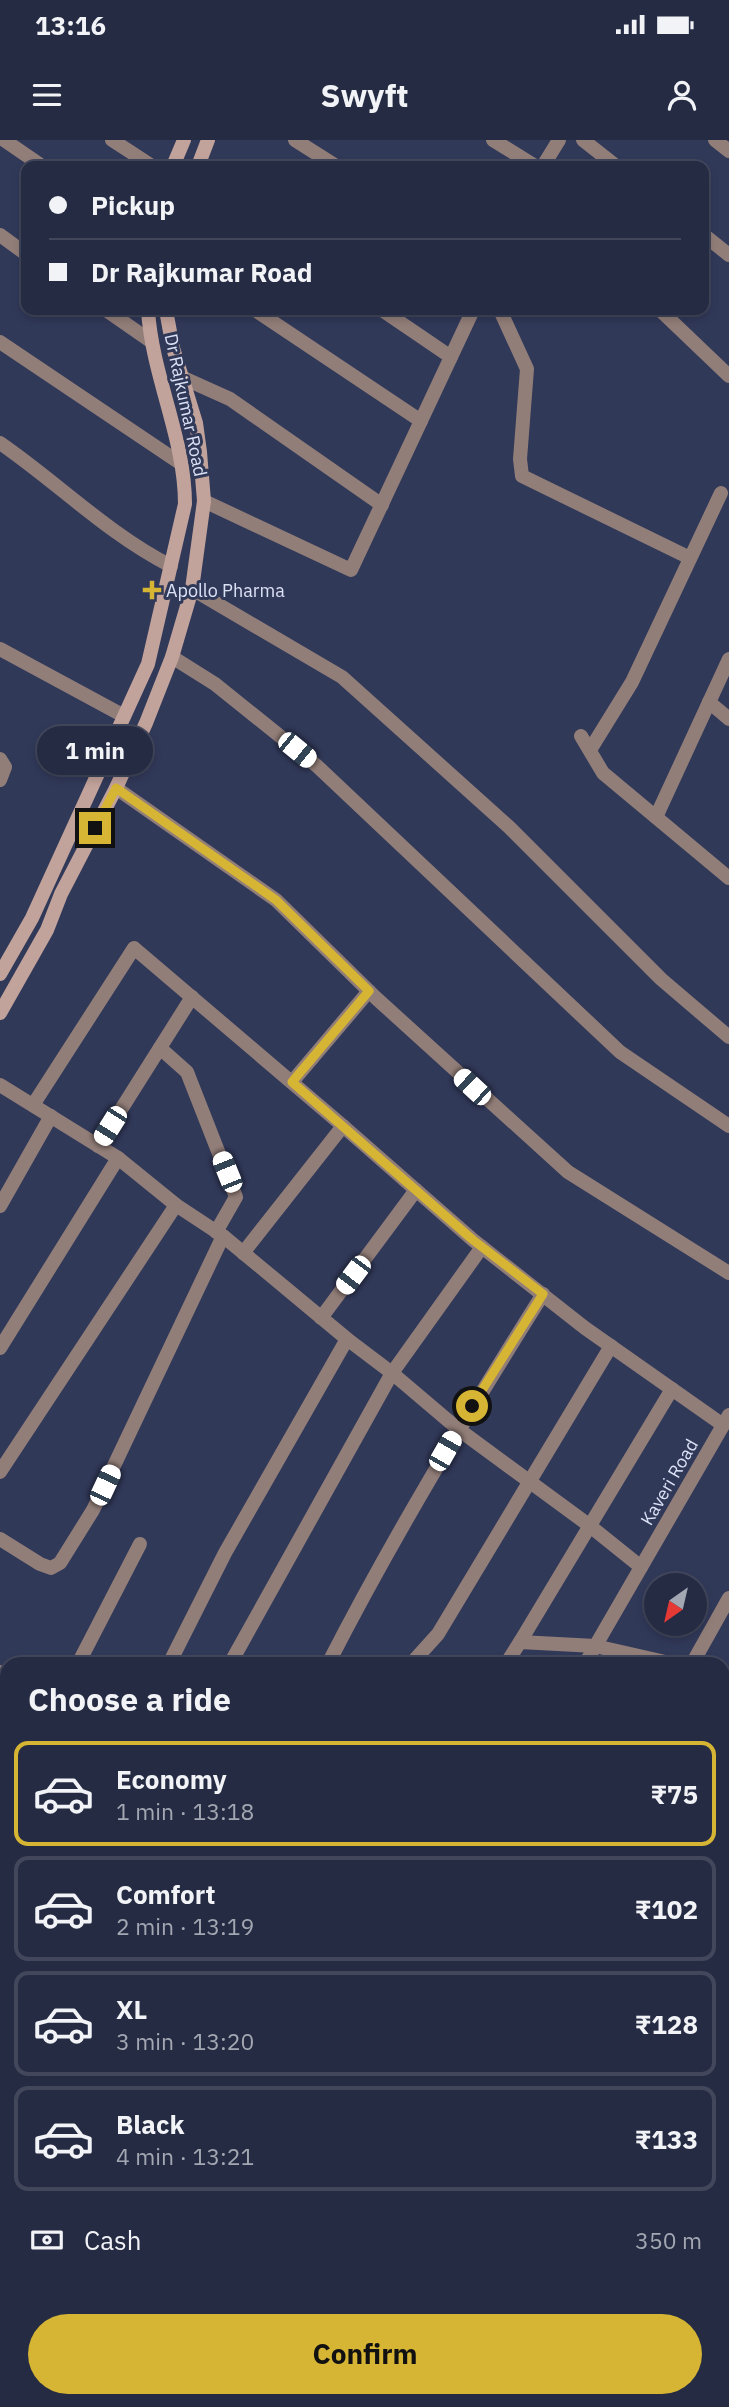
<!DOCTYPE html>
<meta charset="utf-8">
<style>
body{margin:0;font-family:"IBM Plex Sans",sans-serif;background:#31374e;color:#f1f3f6;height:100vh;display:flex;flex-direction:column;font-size:26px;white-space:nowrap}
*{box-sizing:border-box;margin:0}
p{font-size:23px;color:#a3a7b2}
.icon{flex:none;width:38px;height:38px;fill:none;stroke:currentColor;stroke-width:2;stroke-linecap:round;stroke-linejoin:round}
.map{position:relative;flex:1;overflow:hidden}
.details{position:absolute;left:0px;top:1517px;width:730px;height:751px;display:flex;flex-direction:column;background:#252b43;border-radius:21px 21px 0 0;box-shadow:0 4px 10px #0003,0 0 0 2px #42475c}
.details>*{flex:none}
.hud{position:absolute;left:21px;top:21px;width:688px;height:154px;border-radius:14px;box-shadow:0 4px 10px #0003,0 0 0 2px #42475c;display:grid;align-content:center;height:154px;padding:0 28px;background:#252b43}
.needle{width:46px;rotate:214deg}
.fabs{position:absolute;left:644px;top:1433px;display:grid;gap:14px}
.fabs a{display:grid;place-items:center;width:63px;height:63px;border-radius:50%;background:#252b43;box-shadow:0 4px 10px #0003,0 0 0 2px #42475c;font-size:35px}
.end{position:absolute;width:32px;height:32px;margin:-16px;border:9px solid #d6b534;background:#111;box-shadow:0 0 0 4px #111}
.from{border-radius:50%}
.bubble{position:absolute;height:49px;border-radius:24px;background:#252b43;box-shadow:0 4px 10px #0003,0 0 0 2px #42475c;font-size:23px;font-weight:700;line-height:49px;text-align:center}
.car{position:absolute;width:21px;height:42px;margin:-21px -10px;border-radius:9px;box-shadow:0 0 5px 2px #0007;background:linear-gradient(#fff 24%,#345 0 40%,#fff 0 76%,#345 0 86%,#fff 0)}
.hud b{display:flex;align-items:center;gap:24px;height:66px;font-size:26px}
.hud b+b{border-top:2px solid #42475c}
.hud i{width:18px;height:18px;background:#f1f3f6}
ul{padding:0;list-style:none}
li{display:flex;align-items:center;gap:21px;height:105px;margin:0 14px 10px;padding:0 14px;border:4px solid #42475c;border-radius:14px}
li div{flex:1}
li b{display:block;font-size:26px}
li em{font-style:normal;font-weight:700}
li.current{border-color:#d6b534}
li>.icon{width:63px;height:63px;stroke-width:1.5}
h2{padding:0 28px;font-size:32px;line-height:84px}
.pay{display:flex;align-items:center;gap:18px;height:77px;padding:0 28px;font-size:26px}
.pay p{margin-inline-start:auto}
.primary-button{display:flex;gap:14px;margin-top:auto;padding:14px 28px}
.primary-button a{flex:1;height:80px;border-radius:42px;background:#d6b534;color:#111;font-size:28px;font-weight:700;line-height:80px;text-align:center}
.status{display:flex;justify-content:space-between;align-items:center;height:49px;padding:0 35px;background:#252b43;direction:ltr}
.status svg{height:19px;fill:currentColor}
header{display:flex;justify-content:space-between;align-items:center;height:91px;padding:0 28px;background:#252b43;font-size:32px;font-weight:700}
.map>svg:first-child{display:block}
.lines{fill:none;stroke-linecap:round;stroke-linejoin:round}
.minor{stroke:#927e79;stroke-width:14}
.secondary{stroke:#c2a39b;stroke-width:14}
.route{stroke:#d6b534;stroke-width:9}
.poi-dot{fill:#d6b534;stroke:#313959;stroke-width:2.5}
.labels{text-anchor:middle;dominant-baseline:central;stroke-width:6;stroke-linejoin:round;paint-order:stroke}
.street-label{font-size:18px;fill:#dce2f6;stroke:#313959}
.poi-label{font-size:18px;fill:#dce2f6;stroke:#313959;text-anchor:start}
</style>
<div class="status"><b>13:16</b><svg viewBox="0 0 49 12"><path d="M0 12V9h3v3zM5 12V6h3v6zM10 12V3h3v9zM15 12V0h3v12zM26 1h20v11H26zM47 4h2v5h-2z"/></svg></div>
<header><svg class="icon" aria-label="menu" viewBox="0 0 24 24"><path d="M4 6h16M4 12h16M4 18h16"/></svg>Swyft<svg class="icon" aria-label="person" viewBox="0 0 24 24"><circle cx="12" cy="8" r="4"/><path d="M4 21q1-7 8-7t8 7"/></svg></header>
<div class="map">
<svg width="729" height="2267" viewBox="0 0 729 2267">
<rect width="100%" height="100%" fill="#313959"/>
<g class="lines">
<g class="minor">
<path d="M4,0L42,26"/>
<path d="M112,0L152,26"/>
<path d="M295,0L336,26"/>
<path d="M493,0L535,26"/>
<path d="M583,0L616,26"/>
<path d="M715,0L729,11"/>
<path d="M543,26L559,0"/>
<path d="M0,95L26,114"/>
<path d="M704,95L729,115"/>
<path d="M106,170L152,202"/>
<path d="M255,170L421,281"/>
<path d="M382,170L451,217"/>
<path d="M500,170L527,229L520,319L522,336L690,418"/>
<path d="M660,170L729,236"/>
<path d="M0,202L180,323"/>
<path d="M181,237L230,259L382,365"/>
<path d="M0,303C58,343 108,394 171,426"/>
<path d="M204,361L351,430L473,170"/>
<path d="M192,449L342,537L509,687L661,839L729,897"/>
<path d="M0,509L124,576"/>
<path d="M172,517L215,544L317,626L620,912L729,986"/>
<path d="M709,562L729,579"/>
<path d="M581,596L603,633L729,738"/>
<path d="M590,610L632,542L721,353"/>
<path d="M0,619L5,627L0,640"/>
<path d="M116,648L276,760L376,858L568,1032L729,1133"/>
<path d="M656,677L729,519"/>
<path d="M160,908L187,932L236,1057L216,1092"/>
<path d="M292,942L369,851"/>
<path d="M0,945L118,1018L176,1065L223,1096L347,1199L392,1233L458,1289L590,1386L641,1427"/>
<path d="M33,965L134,808L343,986L473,1100L585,1188L723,1285"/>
<path d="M98,1006L192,857"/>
<path d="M0,1066L51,976"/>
<path d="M243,1113L343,986"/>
<path d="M321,1178L416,1050"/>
<path d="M0,1208L118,1018"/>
<path d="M0,1332L176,1065"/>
<path d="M0,1399L40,1424L51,1428L60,1423L93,1370L223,1096"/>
<path d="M520,1502L672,1249"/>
<path d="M78,1524L140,1404"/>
<path d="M169,1524L225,1413L347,1199"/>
<path d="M230,1524L392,1233L482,1107"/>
<path d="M328,1524C393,1397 467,1275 543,1154"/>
<path d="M411,1524L438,1494L611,1206"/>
<path d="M506,1524L520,1502L595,1506L674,1524"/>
<path d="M585,1524L729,1275"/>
<path d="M692,1524L729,1458"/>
<path d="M0,1532L7,1535"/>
<path d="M723,1540L729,1543"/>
<path d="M0,1644L7,1645"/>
<path d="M723,1662L729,1652"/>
<path d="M0,1682L7,1668"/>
<path d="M0,1710L7,1711"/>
<path d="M723,1806L729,1796"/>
<path d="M0,1879L7,1883"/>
<path d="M0,1920L7,1909"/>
<path d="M723,1951L729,1943"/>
<path d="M723,2071L729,2080"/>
<path d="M723,2096L729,2086"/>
<path d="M0,2155L7,2151"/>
<path d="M0,2236L7,2240"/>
<path d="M38,2261L47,2267"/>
<path d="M204,2261L215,2267"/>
<path d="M438,2261L448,2267"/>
<path d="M614,2267L618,2261"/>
<path d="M721,2267L729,2256"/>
</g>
<g class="secondary">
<path d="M173,26L184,0"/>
<path d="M198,26L208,0"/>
<path d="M0,834L32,778L148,524L185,364C185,298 152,236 148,170"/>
<path d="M0,873L47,790L61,754L116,648L146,583L172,517L192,449L204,361L200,312L196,283L173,208L166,170"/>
</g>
</g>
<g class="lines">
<path class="route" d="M95,688L116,648L276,760L369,851L292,942L473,1100L543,1154L472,1266"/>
</g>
<path class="poi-dot" d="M148.5 439.5h7v7h7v7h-7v7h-7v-7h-7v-7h7z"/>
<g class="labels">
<g class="street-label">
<text transform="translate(186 265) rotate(78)">Dr Rajkumar Road</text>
<text transform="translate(669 1342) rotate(-60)">Kaveri Road</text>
</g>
<g class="poi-label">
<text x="166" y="450">Apollo Pharma</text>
</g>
</g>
</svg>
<div class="fabs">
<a><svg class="needle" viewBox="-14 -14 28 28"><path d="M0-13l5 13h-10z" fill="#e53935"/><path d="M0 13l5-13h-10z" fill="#a3a7b2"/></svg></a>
</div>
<i class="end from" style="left:472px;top:1266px"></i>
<i class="end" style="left:95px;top:688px"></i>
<div class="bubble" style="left:37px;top:586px;width:116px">1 min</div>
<i class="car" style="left:297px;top:610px;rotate:129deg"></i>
<i class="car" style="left:472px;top:947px;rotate:313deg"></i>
<i class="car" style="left:110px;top:986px;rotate:212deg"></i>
<i class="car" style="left:227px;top:1032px;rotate:338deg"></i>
<i class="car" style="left:353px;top:1135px;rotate:217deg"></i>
<i class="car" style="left:445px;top:1311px;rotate:30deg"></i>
<i class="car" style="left:105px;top:1345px;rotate:25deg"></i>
<div class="hud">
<b><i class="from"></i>Pickup</b>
<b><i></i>Dr Rajkumar Road</b>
</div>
<section class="details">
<h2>Choose a ride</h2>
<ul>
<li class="current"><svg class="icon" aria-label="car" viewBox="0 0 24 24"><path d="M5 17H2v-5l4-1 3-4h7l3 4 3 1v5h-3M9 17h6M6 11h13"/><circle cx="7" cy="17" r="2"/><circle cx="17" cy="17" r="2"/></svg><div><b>Economy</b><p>1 min · 13:18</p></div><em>₹75</em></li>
<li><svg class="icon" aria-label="car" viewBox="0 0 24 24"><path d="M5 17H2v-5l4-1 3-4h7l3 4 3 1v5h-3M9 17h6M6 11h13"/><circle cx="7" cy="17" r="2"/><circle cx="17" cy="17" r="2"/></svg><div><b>Comfort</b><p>2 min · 13:19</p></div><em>₹102</em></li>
<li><svg class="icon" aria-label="car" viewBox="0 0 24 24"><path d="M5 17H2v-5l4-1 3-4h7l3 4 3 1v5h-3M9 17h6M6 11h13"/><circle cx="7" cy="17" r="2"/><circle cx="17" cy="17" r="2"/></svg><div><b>XL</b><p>3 min · 13:20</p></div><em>₹128</em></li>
<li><svg class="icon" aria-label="car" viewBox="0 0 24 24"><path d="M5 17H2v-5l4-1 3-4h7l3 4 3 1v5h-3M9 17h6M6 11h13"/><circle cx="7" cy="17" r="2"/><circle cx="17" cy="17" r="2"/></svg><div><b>Black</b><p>4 min · 13:21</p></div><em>₹133</em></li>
</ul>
<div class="pay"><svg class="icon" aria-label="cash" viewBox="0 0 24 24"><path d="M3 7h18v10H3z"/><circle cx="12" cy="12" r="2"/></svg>Cash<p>350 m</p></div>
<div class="primary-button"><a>Confirm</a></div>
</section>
</div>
